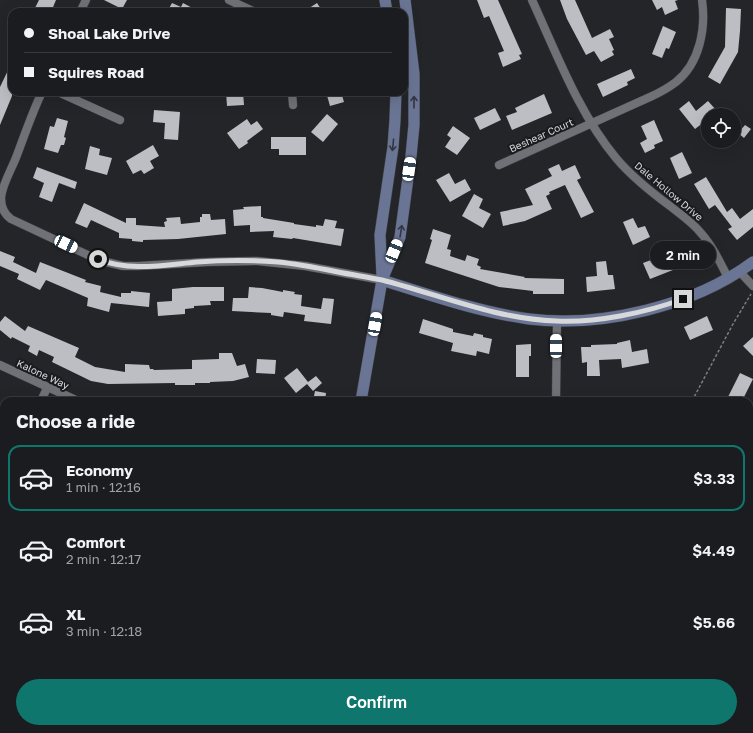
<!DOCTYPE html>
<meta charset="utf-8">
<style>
body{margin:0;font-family:"Golos Text",sans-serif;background:#232528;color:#f1f3f6;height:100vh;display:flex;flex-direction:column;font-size:15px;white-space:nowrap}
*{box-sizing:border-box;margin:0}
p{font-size:13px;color:#9fa1a4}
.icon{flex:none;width:22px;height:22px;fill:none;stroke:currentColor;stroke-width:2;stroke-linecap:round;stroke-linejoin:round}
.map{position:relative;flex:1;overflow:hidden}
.drawer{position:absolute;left:0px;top:397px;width:753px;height:336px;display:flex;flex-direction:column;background:#1a1c1f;border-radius:12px 12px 0 0;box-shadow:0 4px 16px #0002,0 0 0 1px #383a3d}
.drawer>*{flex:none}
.guide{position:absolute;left:8px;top:8px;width:400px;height:88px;border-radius:12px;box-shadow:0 4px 16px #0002,0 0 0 1px #383a3d;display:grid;align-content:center;height:88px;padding:0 16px;background:#1a1c1f}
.fabs{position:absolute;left:701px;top:108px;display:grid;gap:8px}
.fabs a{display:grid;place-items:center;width:40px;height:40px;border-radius:50%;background:#1a1c1f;box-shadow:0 4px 16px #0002,0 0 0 1px #383a3d;font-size:20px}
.end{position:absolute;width:18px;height:18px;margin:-9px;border:5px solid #d7d8da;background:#111;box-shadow:0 0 0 2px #111}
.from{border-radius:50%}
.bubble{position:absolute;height:28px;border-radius:14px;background:#1a1c1f;box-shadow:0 4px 16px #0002,0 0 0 1px #383a3d;font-size:13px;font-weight:600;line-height:28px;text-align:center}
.car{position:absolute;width:12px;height:24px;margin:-12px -6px;border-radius:5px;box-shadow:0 0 3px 1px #0007;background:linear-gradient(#fff 24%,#345 0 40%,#fff 0 76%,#345 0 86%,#fff 0)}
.guide b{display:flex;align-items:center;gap:14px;height:38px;font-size:15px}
.guide b+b{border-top:1px solid #383a3d}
.guide i{width:10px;height:10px;background:#f1f3f6}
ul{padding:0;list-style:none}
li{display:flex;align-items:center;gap:12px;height:66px;margin:0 8px 6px;padding:0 8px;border:2px solid transparent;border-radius:12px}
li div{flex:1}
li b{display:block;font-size:15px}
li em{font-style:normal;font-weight:600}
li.active{border-color:#0f766e}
li>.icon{width:36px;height:36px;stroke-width:1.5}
h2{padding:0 16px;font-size:18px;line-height:48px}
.button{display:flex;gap:8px;margin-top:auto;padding:8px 16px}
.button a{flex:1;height:46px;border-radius:24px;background:#0f766e;color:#fff;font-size:16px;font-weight:600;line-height:46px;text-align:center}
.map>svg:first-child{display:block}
.building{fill:#bcbec3}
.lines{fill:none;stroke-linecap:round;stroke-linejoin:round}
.street-casing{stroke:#414345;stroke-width:9}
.secondary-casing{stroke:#414345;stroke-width:12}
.path{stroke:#7c7e81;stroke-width:1.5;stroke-dasharray:3 2;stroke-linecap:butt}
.street{stroke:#6f7176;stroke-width:8}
.secondary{stroke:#6a7595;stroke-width:11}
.oneway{stroke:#323642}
.route{stroke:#d7d8da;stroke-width:5}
.labels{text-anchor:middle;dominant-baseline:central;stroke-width:4;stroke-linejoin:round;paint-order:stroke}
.street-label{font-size:10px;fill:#d7d8da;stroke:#1a1b1f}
</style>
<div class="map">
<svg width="753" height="733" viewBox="0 0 753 733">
<rect width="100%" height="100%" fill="#232529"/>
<g class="building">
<path d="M39,0H56L51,12H33Z"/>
<path d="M104,0H127L122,9Z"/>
<path d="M477,0H498L522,54L519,55L521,59L503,67L498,53L504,51L489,16L484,18Z"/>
<path d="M560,0H575L592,38L610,29L614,37L609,39L614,50L612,51L614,55L601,62L594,51L586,55L567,19Z"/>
<path d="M652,0H678L675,1L678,9L665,15L662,7L657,10Z"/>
<path d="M172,3L181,7L183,3L200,12H167Z"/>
<path d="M317,3L323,12H303Z"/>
<path d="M726,8L741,9L740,31L738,52L720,84L708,77L725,47Z"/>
<path d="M663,26L676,32L669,49L666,48L662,58L652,54Z"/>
<path d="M12,62V96L0,125V87Z"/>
<path d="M631,69L635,78L627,82L628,85L603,97L597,84Z"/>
<path d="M226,92H243L244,105L227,106Z"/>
<path d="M326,92H341L344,102L330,106Z"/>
<path d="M544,94L552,113L512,130L506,116L517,112L515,108Z"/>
<path d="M689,101L696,111L708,101L717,111L712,115H708V119L695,129L679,109Z"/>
<path d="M495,108L501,120L480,130L474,118Z"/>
<path d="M154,110L180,112L178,140L164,139L165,123L153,122Z"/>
<path d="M327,114L338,124L323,142L311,132Z"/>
<path d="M57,118L68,121L64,137L66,138L64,145H61L58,153L44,149L50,126L54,127Z"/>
<path d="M247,119L251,125L257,121L263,129L247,141L248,143L239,149L227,133Z"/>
<path d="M654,120L663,141L654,145L655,148L645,153L640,143L647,139L641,126Z"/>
<path d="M745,125L751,129L744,138L738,133Z"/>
<path d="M453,126L470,138L457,155L445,147L451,138L447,135Z"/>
<path d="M271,137H306V155H279V149H271Z"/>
<path d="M153,145L159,156L150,161L154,168L144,174L141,170L133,174L126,161Z"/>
<path d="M90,146L100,149L99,155L112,158L107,175L85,169Z"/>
<path d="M682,152L692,173L679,179L670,158Z"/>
<path d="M559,164L562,171L575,165L581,178L577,180L594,212L581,218L565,185L549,192L550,194L546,196L552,209L525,221L503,226L500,212L533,205L525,189L552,176L548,169Z"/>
<path d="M37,167L77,182L75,189L59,183L52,202L39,197L44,183L33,178Z"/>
<path d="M449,173L455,184L465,179L471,190L450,202L436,180Z"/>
<path d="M706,177L727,212L732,208L740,219L753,209V227L737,240L728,229L732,227L715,205L709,209L694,184Z"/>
<path d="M474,194L483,199L479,208L491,214L483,228L462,216Z"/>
<path d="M84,203L126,223V218H136V225L165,227L164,222L167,221L166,218L180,217L181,224L200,222V217H202V214H210L211,220L225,219L226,234L178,239L143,240V242L132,241V239L119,238V233L91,220L87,228L75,223Z"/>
<path d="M261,206V217H263V218L294,223V224L316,227V225L323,226L325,219L337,221L335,228L344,229L341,246L293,238L292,239L273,237L274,231L250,232V225L234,226L233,210L244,209L243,207Z"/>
<path d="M633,218L638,228L645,226L650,237L633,245L623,222Z"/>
<path d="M433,229L451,235L447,249L451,250L450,256L465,261L467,255L479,259L477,265L481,267L480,269L525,277L524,278L564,279V294H533V291L499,287L425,263L432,240L430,239Z"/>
<path d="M0,251L15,257L13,262L36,273L40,262L86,280L85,282L101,286L100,292L121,297V293H131V291L150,293L149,307L111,303L109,312L87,306L88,298L46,280L40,290L17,279L19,274L0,266Z"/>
<path d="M667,254L673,270L650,279L643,263Z"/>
<path d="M606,261L608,275H613L615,289L587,292L586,277L597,276L596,262Z"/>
<path d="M193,287H224V301H210L211,305L194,306V308L185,309V314L158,316L157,302L172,301V289Z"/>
<path d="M249,287L262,288L283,292V290L295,292L294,294L302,295L301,306L321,309L323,298L334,299L331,324L304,321L305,315L284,312L283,317L271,315V313L232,311L233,298H248Z"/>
<path d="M5,316L25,331L28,326L79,348L75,357L95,367L125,372V364L149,365L150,369H153L154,370L192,369V360L219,359V353H232L237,366L245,364L249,377L233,381L210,382V383H195V385H175V383L108,384L91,381L52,362L54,357L39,350L37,356L28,351L30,346L12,337L11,339L0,330V322Z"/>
<path d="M707,316L713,330L690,340L684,327Z"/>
<path d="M423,319L453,329V332L473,336L474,333L483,335V337L492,339L489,354L477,351L476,356L451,351L453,343L419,333Z"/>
<path d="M753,337V356L743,346Z"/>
<path d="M630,340L632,352L647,349L649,363L622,368L621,359L599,360L600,376H587V362L582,363L581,347H591V345L617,344V343Z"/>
<path d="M531,344V356H529V377H516V345Z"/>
<path d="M257,359L276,360L275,374L256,373Z"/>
<path d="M297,368L308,382L316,376L322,383L313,391L307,384L296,393L284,378Z"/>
<path d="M740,373L753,379L742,401H726Z"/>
<path d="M315,391L326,393L325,401H313Z"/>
</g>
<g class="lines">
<g class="street-casing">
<g id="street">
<path d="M229,0L255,12"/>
<path d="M532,0C556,52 579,114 616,158C631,176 651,192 670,206C680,214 692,222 700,232C712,245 720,262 728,278"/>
<path d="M80,12L86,0"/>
<path d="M42,92C32,113 25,134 17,155C12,169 2,184 1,198C1,207 4,214 11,219L90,256L106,262L123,266H138L208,262L257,261L305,266L382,280"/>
<path d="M58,92L120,120"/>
<path d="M292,92L293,105"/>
<path d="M499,165L650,97C659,93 668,88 676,82C700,63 706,28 702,0"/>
<path d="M740,272L753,286"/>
<path d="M0,365L78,401"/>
<path d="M41,401L47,388"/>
<path d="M556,401L557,321"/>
<path d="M0,488L4,480"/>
<path d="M0,497L4,498"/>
<path d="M749,586L753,587"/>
<path d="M249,729V733"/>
<path d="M39,733L41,729"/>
</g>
</g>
<g class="secondary-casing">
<g id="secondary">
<path d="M385,0L387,12"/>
<path d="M382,276L380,235L393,147L395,120L396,92"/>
<path d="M382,280C430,295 479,312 529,319C601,328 694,306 753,262"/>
<path d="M361,401L382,280L400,237L411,156L414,125V74L405,0"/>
<path d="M338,729L339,733"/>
</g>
</g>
<g class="path">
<path d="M692,401L733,324L751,294"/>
<path d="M455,733L458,729"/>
</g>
<use href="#street" class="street"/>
<use href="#secondary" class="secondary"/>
</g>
<defs><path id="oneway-shaft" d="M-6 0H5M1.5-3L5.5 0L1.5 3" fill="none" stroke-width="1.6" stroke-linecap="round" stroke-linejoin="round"/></defs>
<g class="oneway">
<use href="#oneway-shaft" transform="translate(414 102) rotate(-90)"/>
<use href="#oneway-shaft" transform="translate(393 145) rotate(96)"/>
<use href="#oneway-shaft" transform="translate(401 231) rotate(-81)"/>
</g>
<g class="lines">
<path class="route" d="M98,259C129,272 164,265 197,262C224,260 251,260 278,262C298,264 318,268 338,272C353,275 368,277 382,280C440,295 496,319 556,321C596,323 645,313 683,299"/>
</g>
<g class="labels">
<g class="street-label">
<text transform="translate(541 135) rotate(-24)">Beshear Court</text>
<text transform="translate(669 191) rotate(40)">Dale Hollow Drive</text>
<text transform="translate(43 374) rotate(25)">Kalone Way</text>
</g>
</g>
</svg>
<div class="fabs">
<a><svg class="icon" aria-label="locate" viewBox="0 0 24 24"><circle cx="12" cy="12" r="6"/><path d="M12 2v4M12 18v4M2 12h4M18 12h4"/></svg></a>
</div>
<i class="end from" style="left:98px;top:259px"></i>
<i class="end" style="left:683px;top:299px"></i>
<div class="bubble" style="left:650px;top:241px;width:66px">2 min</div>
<i class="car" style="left:409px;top:169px;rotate:8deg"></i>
<i class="car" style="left:66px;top:244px;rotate:115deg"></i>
<i class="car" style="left:394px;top:251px;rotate:22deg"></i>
<i class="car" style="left:375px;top:324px;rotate:10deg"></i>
<i class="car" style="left:556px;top:346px;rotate:0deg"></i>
<div class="guide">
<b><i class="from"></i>Shoal Lake Drive</b>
<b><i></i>Squires Road</b>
</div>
<section class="drawer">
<h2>Choose a ride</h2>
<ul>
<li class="active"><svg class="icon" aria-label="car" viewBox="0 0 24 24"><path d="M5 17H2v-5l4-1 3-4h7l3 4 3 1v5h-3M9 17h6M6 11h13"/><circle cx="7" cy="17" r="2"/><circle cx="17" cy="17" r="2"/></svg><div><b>Economy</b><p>1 min · 12:16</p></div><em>$3.33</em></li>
<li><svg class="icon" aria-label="car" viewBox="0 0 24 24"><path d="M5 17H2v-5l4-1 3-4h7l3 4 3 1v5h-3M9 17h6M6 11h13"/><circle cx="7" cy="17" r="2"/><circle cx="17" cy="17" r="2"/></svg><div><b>Comfort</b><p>2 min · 12:17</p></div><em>$4.49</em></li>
<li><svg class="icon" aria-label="car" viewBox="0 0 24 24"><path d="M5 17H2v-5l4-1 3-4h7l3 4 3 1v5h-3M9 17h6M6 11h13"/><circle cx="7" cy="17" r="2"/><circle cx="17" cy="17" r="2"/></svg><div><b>XL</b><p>3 min · 12:18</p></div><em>$5.66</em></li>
</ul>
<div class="button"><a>Confirm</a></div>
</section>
</div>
